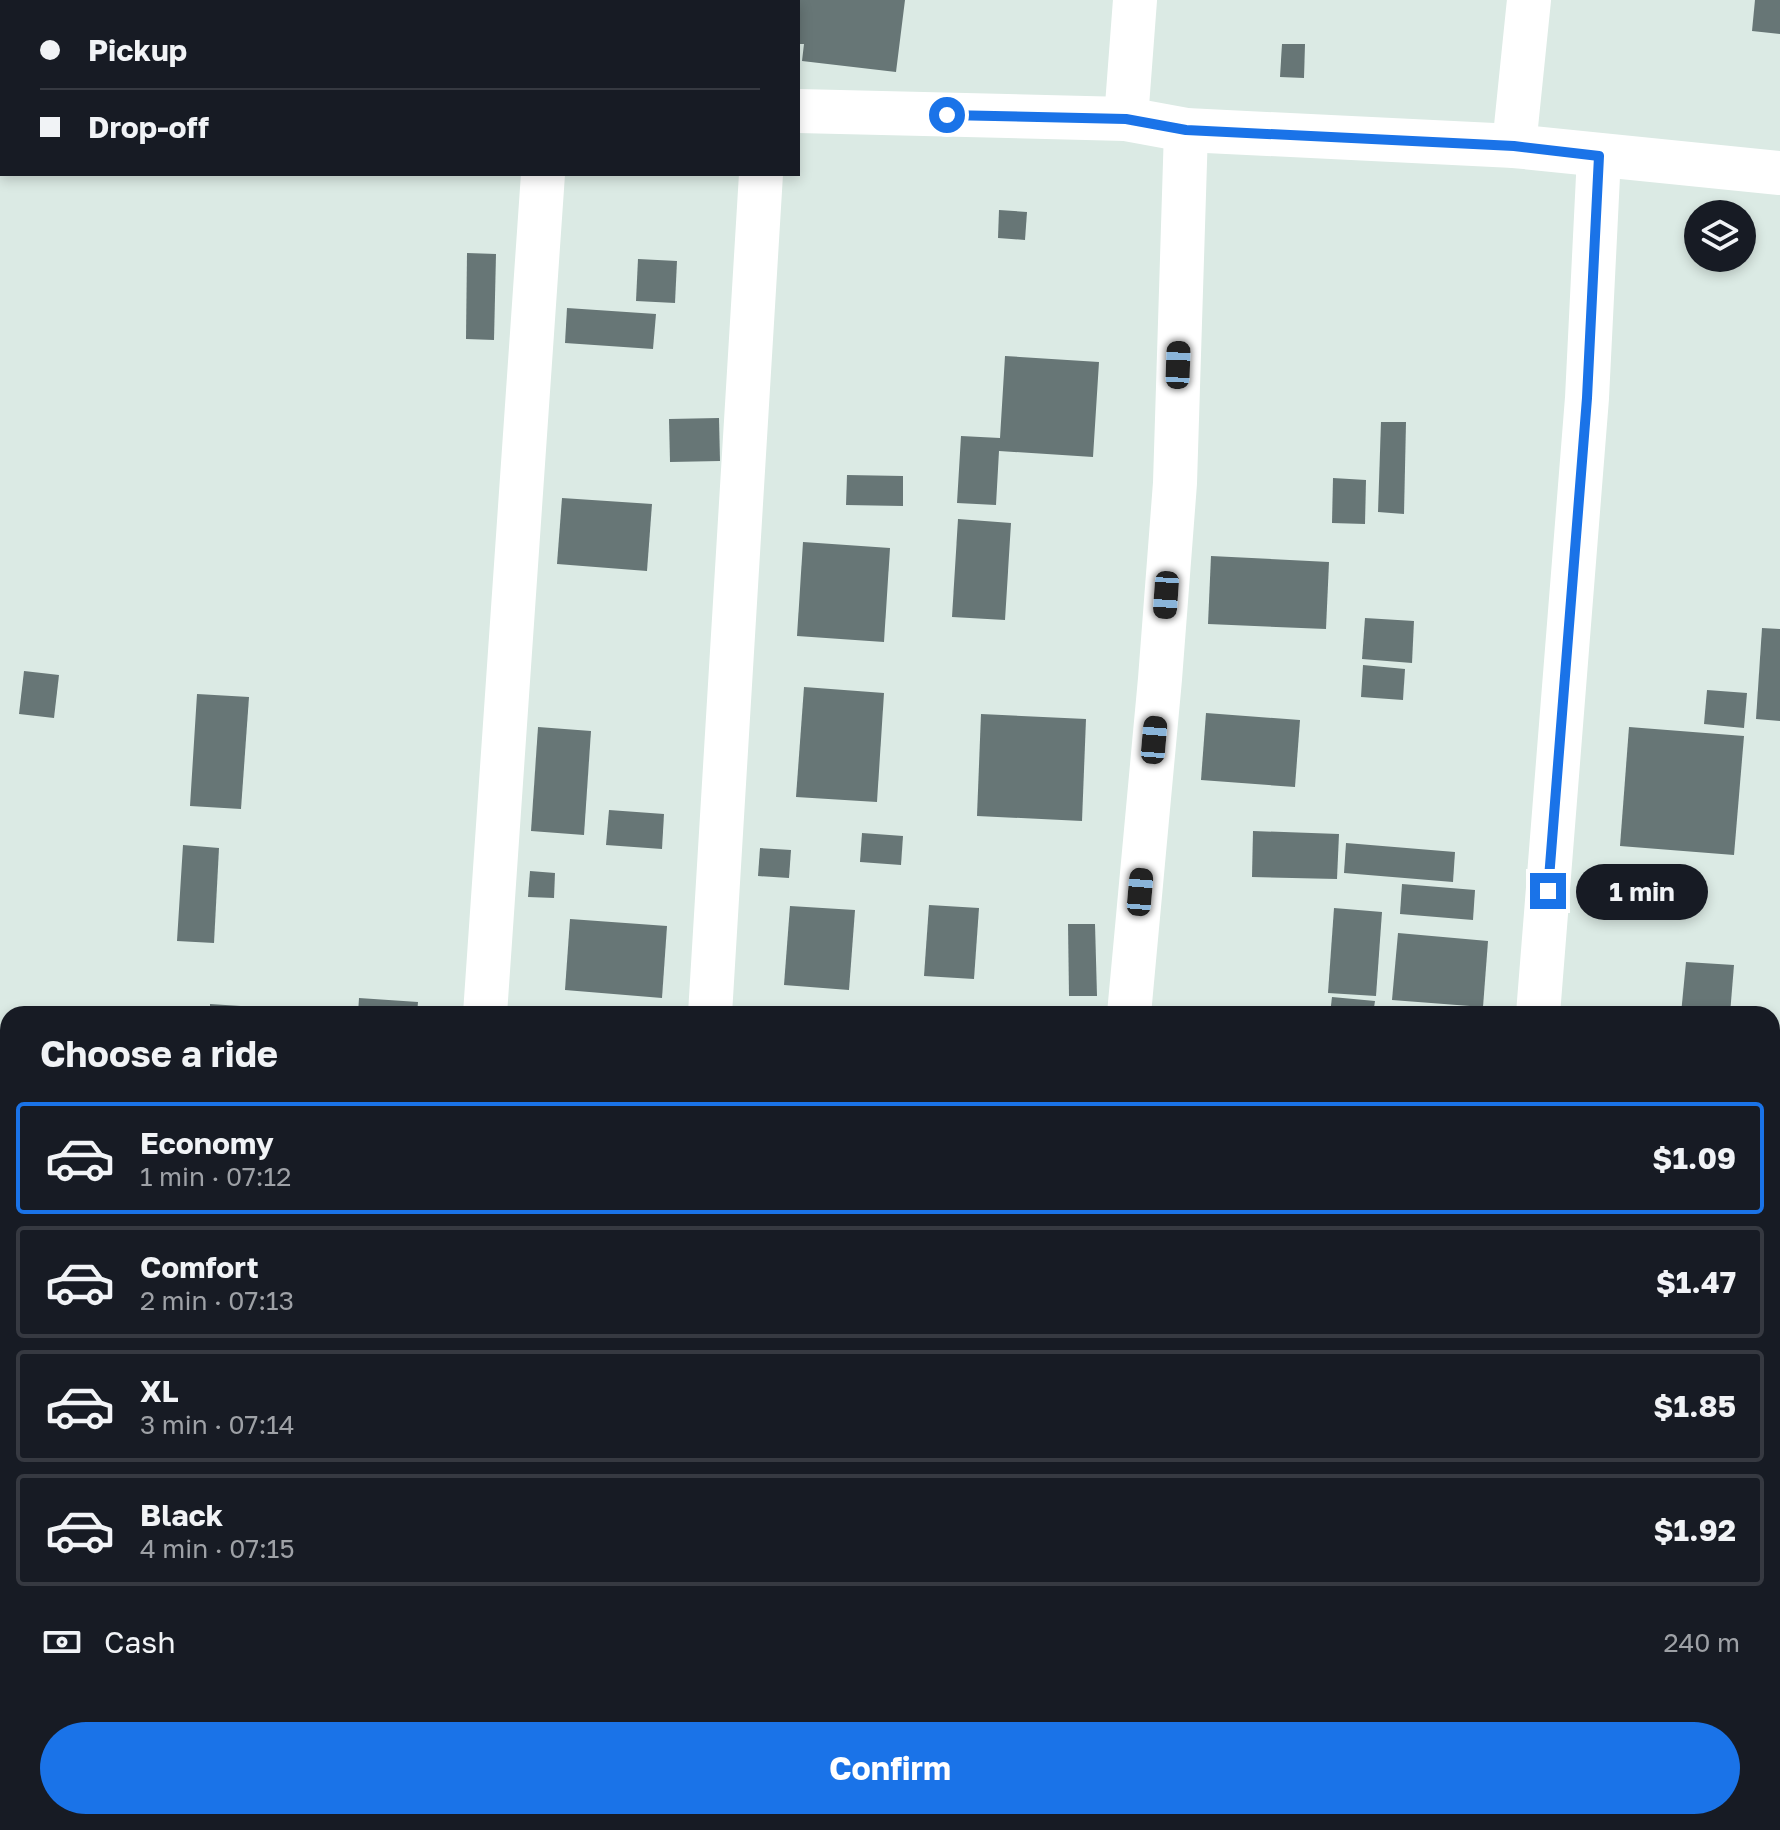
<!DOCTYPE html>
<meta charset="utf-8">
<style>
body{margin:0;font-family:"Golos Text",sans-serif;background:#20242c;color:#f1f3f6;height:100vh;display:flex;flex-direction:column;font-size:30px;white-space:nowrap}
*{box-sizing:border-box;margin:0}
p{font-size:26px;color:#9ea1a6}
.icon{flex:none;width:44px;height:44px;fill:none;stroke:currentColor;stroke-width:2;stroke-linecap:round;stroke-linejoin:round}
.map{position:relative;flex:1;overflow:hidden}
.side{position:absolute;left:0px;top:1006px;width:1780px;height:824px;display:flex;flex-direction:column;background:#171b24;border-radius:24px 24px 0 0;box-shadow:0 4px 12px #0003}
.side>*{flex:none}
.top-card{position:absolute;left:0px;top:0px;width:800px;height:176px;box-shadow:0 4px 12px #0003;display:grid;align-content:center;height:176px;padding:0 40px;background:#171b24}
.buttons{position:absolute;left:1684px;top:200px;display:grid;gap:16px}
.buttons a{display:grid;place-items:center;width:72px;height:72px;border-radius:50%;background:#171b24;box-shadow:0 4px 12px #0003;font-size:40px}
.end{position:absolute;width:36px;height:36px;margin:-18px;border:10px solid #1a73e8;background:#fff;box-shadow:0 0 0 4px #fff}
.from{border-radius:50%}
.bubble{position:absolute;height:56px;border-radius:28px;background:#171b24;box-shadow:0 4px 12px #0003;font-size:26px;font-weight:700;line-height:56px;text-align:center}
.car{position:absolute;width:24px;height:48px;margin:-24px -12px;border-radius:10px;box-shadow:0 0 6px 2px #0007;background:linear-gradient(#222 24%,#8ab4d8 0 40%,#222 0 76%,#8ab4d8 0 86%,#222 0)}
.top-card b{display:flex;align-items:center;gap:28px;height:76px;font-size:30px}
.top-card b+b{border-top:2px solid #363941}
.top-card i{width:20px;height:20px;background:#f1f3f6}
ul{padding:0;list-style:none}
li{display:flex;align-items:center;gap:24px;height:112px;margin:0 16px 12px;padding:0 24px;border:4px solid #363941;border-radius:8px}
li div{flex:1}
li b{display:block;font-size:30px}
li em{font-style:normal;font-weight:700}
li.active{border-color:#1a73e8}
li>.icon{width:72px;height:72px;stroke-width:1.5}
h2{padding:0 40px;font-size:36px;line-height:96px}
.pay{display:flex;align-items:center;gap:20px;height:88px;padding:0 40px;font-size:30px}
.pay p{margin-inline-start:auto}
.primary-button{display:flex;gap:16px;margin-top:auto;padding:16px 40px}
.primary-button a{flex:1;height:92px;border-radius:48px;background:#1a73e8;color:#fff;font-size:32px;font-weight:700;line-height:92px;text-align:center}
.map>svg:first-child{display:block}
.building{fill:#677676}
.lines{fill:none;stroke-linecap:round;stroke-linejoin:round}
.path{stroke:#86908c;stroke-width:5;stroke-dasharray:4 4;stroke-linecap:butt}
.minor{stroke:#fff;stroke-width:44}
.route{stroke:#1a73e8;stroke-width:10}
</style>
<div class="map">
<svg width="1780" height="1830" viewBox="0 0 1780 1830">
<rect width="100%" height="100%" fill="#dbeae4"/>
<g class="building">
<path d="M798,0H905L896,72L802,61L804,44H798Z"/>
<path d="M1755,0H1780V34L1752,31Z"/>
<path d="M1282,44H1305L1304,78L1280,77Z"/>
<path d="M999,210L1027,212L1025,240L998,238Z"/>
<path d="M467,253L496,254L494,340L466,339Z"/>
<path d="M638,259L677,261L675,303L636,301Z"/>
<path d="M567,308L656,314L653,349L565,343Z"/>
<path d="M1005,356L1099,362L1093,457L999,451L996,505L957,503L961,436L1000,438Z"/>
<path d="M719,418L720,461L670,462L669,419Z"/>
<path d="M1381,422H1406L1404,514L1378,512Z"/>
<path d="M847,475L903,476V506L846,505Z"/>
<path d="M1333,478L1366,480L1365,524L1332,523Z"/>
<path d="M562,498L652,504L647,571L557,564Z"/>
<path d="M958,519L1011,523L1005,620L952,617Z"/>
<path d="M803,542L890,548L884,642L797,636Z"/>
<path d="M1211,556L1329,562L1326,629L1208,624Z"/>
<path d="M1365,618L1414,621L1412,663L1362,659Z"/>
<path d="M1762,628L1780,629V721L1756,719Z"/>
<path d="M1363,665L1405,669L1403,700L1361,697Z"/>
<path d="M24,671L59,675L54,718L19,714Z"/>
<path d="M804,687L884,693L877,802L796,797Z"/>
<path d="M1707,690L1747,693L1744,728L1704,724Z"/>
<path d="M197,694L249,697L241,809L190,806Z"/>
<path d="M1206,713L1300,720L1295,787L1201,780Z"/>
<path d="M981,714L1086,719L1082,821L977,816Z"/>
<path d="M538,727L591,731L584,835L531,831Z"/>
<path d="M1629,727L1744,736L1734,855L1620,846Z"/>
<path d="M609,810L664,814L662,849L606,845Z"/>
<path d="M1253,831L1339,834L1337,879L1252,877Z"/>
<path d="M862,833L903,836L901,865L860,862Z"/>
<path d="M1346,843L1455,852L1453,882L1344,873Z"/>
<path d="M183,845L219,848L214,943L177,941Z"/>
<path d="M760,848L791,850L789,878L758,876Z"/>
<path d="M530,871L555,873L554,898L528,897Z"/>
<path d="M1402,884L1475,890L1473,920L1400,914Z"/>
<path d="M929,905L979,908L974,979L924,976Z"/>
<path d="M790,906L855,910L849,990L784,985Z"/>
<path d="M1334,908L1382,912L1376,996L1328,993Z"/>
<path d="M570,919L667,926L662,998L565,990Z"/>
<path d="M1068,924H1095L1097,996H1069Z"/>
<path d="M1398,933L1488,941L1483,1007L1392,1000Z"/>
<path d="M1686,962L1734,965L1730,1014H1681Z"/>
<path d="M1332,997L1375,1001L1373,1014H1330Z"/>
<path d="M359,998L418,1002L417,1014H358Z"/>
<path d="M210,1004L271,1008L270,1014H210Z"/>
<rect x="347" y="1822" width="84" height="8"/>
<path d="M437,1822H460V1830H436Z"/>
<rect x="698" y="1822" width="42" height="8"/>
<path d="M805,1822L872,1825L871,1830H805Z"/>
<path d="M1263,1822H1311L1312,1830H1264Z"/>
</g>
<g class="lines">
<path class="path" d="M1760,1822L1767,1830"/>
<g class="minor">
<path d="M273,2V0"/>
<path d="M732,2V0"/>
<path d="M0,44H2"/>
<path d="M798,111L1126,119L1186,130L1514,146L1780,173"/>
<path d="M1126,119L1135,0"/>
<path d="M1514,146L1529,0"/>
<path d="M485,1014L543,174"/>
<path d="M710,1014L761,174"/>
<path d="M1129,1014L1160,679L1175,483L1186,130"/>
<path d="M1538,1014L1587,398L1599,156"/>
<path d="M0,1337H8"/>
<path d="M1115,1822L1116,1830"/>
<path d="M42,1830L43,1822"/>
<path d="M272,1830V1822"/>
<path d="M667,1830V1822"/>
</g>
</g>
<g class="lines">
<path class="route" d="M947,115L1126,119L1186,130L1514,146L1599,156L1587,398L1548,891"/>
</g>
</svg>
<div class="buttons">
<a><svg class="icon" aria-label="layers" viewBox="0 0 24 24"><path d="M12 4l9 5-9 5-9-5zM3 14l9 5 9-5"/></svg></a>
</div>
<i class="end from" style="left:947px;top:115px"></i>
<i class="end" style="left:1548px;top:891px"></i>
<div class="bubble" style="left:1576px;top:864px;width:132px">1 min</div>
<i class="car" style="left:1178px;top:365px;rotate:2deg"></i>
<i class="car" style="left:1166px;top:595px;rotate:184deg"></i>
<i class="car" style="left:1154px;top:740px;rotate:5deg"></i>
<i class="car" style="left:1140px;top:892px;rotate:5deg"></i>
<div class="top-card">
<b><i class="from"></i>Pickup</b>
<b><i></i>Drop-off</b>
</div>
<section class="side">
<h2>Choose a ride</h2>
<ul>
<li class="active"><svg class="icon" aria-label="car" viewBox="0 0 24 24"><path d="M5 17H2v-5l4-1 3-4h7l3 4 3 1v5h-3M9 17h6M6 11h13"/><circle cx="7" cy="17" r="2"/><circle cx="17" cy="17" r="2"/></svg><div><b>Economy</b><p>1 min · 07:12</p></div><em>$1.09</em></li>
<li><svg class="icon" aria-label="car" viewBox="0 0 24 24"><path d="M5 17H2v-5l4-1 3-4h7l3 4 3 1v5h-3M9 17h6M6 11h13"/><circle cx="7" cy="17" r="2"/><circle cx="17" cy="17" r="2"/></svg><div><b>Comfort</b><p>2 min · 07:13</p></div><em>$1.47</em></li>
<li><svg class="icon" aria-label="car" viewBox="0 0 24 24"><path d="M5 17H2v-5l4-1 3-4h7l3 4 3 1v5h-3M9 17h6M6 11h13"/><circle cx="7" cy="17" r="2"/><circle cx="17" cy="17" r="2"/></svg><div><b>XL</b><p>3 min · 07:14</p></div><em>$1.85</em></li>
<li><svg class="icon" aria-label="car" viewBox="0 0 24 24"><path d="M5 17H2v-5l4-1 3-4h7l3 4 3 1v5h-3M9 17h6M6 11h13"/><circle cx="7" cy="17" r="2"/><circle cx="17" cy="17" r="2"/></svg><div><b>Black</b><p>4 min · 07:15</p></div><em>$1.92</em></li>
</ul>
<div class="pay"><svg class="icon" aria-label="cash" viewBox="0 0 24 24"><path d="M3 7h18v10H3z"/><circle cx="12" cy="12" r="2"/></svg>Cash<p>240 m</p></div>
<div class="primary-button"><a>Confirm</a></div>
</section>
</div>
